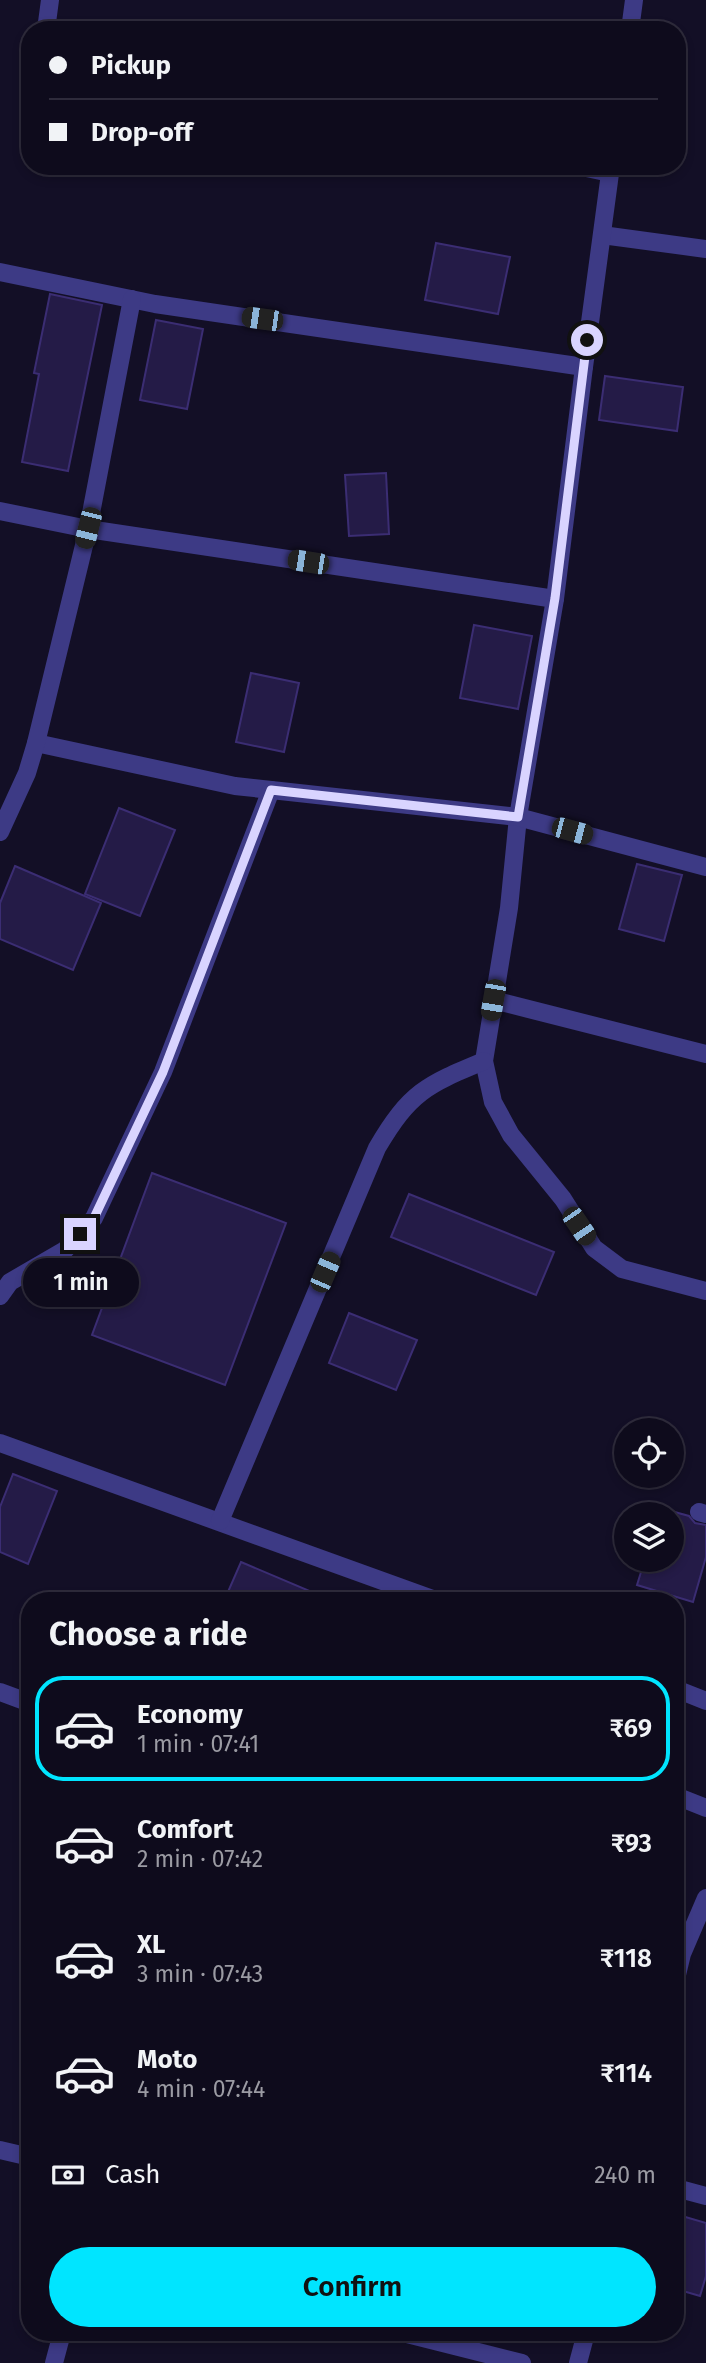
<!DOCTYPE html>
<meta charset="utf-8">
<style>
body{margin:0;font-family:"Fira Sans",sans-serif;background:#1c1929;color:#f1f3f6;height:100vh;display:flex;flex-direction:column;font-size:26px;white-space:nowrap}
*{box-sizing:border-box;margin:0}
p{font-size:23px;color:#9b9ba3}
.icon{flex:none;width:38px;height:38px;fill:none;stroke:currentColor;stroke-width:2;stroke-linecap:round;stroke-linejoin:round}
.map{position:relative;flex:1;overflow:hidden}
.drawer{position:absolute;left:21px;top:1592px;width:663px;height:749px;display:flex;flex-direction:column;background:#0e0b1c;border-radius:28px;box-shadow:0 4px 10px #0003,0 0 0 2px #2e2b3b}
.drawer>*{flex:none}
.banner{position:absolute;left:21px;top:21px;width:665px;height:154px;border-radius:28px;box-shadow:0 4px 10px #0003,0 0 0 2px #2e2b3b;display:grid;align-content:center;height:154px;padding:0 28px;background:#0e0b1c}
.buttons{position:absolute;left:614px;top:1418px;display:grid;gap:14px}
.buttons a{display:grid;place-items:center;width:70px;height:70px;border-radius:50%;background:#0e0b1c;box-shadow:0 4px 10px #0003,0 0 0 2px #2e2b3b;font-size:35px}
.end{position:absolute;width:32px;height:32px;margin:-16px;border:9px solid #d9d4ff;background:#111;box-shadow:0 0 0 4px #111}
.from{border-radius:50%}
.bubble{position:absolute;height:49px;border-radius:24px;background:#0e0b1c;box-shadow:0 4px 10px #0003,0 0 0 2px #2e2b3b;font-size:23px;font-weight:600;line-height:49px;text-align:center}
.car{position:absolute;width:21px;height:42px;margin:-21px -10px;border-radius:9px;box-shadow:0 0 5px 2px #0007;background:linear-gradient(#222 24%,#8ab4d8 0 40%,#222 0 76%,#8ab4d8 0 86%,#222 0)}
.banner b{display:flex;align-items:center;gap:24px;height:66px;font-size:26px}
.banner b+b{border-top:2px solid #2e2b3b}
.banner i{width:18px;height:18px;background:#f1f3f6}
ul{padding:0;list-style:none}
li{display:flex;align-items:center;gap:21px;height:105px;margin:0 14px 10px;padding:0 14px;border:4px solid transparent;border-radius:28px}
li div{flex:1}
li b{display:block;font-size:26px}
li em{font-style:normal;font-weight:600}
li.selected{border-color:#00e5ff}
li>.icon{width:63px;height:63px;stroke-width:1.5}
h2{padding:0 28px;font-size:32px;line-height:84px}
.pay{display:flex;align-items:center;gap:18px;height:77px;padding:0 28px;font-size:26px}
.pay p{margin-inline-start:auto}
.button{display:flex;gap:14px;margin-top:auto;padding:14px 28px}
.button a{flex:1;height:80px;border-radius:42px;background:#00e5ff;color:#111;font-size:28px;font-weight:600;line-height:80px;text-align:center}
.map>svg:first-child{display:block}
.building{fill:#241b47;stroke:#3b2d73;stroke-width:2}
.lines{fill:none;stroke-linecap:round;stroke-linejoin:round}
.street{stroke:#3d3a85;stroke-width:18}
.route{stroke:#d9d4ff;stroke-width:9}
</style>
<div class="map">
<svg width="706" height="2363" viewBox="0 0 706 2363">
<rect width="100%" height="100%" fill="#130f26"/>
<g class="building">
<path d="M436,243L510,257L498,314L425,300Z"/>
<path d="M50,294L102,305L68,471L22,462L39,374L34,373Z"/>
<path d="M156,320L203,329L187,409L140,400Z"/>
<path d="M605,376L683,387L677,431L599,420Z"/>
<path d="M386,473L389,534L349,536L345,475Z"/>
<path d="M474,625L532,636L518,709L460,698Z"/>
<path d="M251,673L299,683L284,752L236,742Z"/>
<path d="M119,808L175,830L140,916L85,894Z"/>
<path d="M637,864L682,875L664,941L619,929Z"/>
<path d="M15,866L101,903L73,970L0,939V903Z"/>
<path d="M152,1173L286,1223L225,1385L92,1335Z"/>
<path d="M409,1194L554,1252L536,1295L391,1237Z"/>
<path d="M349,1313L417,1340L396,1390L329,1363Z"/>
<path d="M13,1474L57,1491L28,1564L0,1552V1507Z"/>
<path d="M660,1508L689,1516L695,1523L706,1525V1557L693,1602L637,1585L645,1559H672V1514H658Z"/>
<path d="M241,1562L333,1601H224Z"/>
<path d="M682,2216L706,2223V2276L700,2296L676,2289V2237Z"/>
</g>
<g class="lines">
<g class="street">
<path d="M46,30L50,0"/>
<path d="M630,30L634,0"/>
<path d="M577,166L610,173"/>
<path d="M602,235L706,249"/>
<path d="M0,272L155,304L584,367L611,166"/>
<path d="M584,367L555,599L518,817L509,908L484,1061L493,1102L511,1135L563,1199L594,1248L622,1269L706,1291"/>
<path d="M0,511L88,529L555,599"/>
<path d="M36,743L235,786L518,817L706,867"/>
<path d="M0,832L27,773L36,743L88,529L132,299"/>
<path d="M493,1000L706,1054"/>
<path d="M0,1296L10,1282L65,1250L94,1218L163,1072L271,790"/>
<path d="M0,1443L438,1601"/>
<path d="M699,1512L706,1514"/>
<path d="M220,1521L377,1148C410,1092 426,1085 484,1061"/>
<path d="M676,1689L706,1701"/>
<path d="M0,1692L30,1703"/>
<path d="M676,1796L706,1808"/>
<path d="M28,1833H30"/>
<path d="M676,1979L682,1954L706,1898"/>
<path d="M0,2150L30,2157"/>
<path d="M676,2188L706,2196"/>
<path d="M403,2333L522,2363"/>
<path d="M54,2363L62,2333"/>
<path d="M578,2363L586,2333"/>
</g>
</g>
<g class="lines">
<path class="route" d="M80,1234L94,1218L163,1072L271,790L518,817L555,598L587,340"/>
</g>
</svg>
<div class="buttons">
<a><svg class="icon" aria-label="locate" viewBox="0 0 24 24"><circle cx="12" cy="12" r="6"/><path d="M12 2v4M12 18v4M2 12h4M18 12h4"/></svg></a>
<a><svg class="icon" aria-label="layers" viewBox="0 0 24 24"><path d="M12 4l9 5-9 5-9-5zM3 14l9 5 9-5"/></svg></a>
</div>
<i class="end from" style="left:587px;top:340px"></i>
<i class="end" style="left:80px;top:1234px"></i>
<div class="bubble" style="left:23px;top:1258px;width:116px">1 min</div>
<i class="car" style="left:262px;top:319px;rotate:278deg"></i>
<i class="car" style="left:88px;top:528px;rotate:194deg"></i>
<i class="car" style="left:308px;top:562px;rotate:279deg"></i>
<i class="car" style="left:572px;top:831px;rotate:105deg"></i>
<i class="car" style="left:493px;top:1000px;rotate:190deg"></i>
<i class="car" style="left:579px;top:1226px;rotate:146deg"></i>
<i class="car" style="left:325px;top:1272px;rotate:23deg"></i>
<div class="banner">
<b><i class="from"></i>Pickup</b>
<b><i></i>Drop-off</b>
</div>
<section class="drawer">
<h2>Choose a ride</h2>
<ul>
<li class="selected"><svg class="icon" aria-label="car" viewBox="0 0 24 24"><path d="M5 17H2v-5l4-1 3-4h7l3 4 3 1v5h-3M9 17h6M6 11h13"/><circle cx="7" cy="17" r="2"/><circle cx="17" cy="17" r="2"/></svg><div><b>Economy</b><p>1 min · 07:41</p></div><em>₹69</em></li>
<li><svg class="icon" aria-label="car" viewBox="0 0 24 24"><path d="M5 17H2v-5l4-1 3-4h7l3 4 3 1v5h-3M9 17h6M6 11h13"/><circle cx="7" cy="17" r="2"/><circle cx="17" cy="17" r="2"/></svg><div><b>Comfort</b><p>2 min · 07:42</p></div><em>₹93</em></li>
<li><svg class="icon" aria-label="car" viewBox="0 0 24 24"><path d="M5 17H2v-5l4-1 3-4h7l3 4 3 1v5h-3M9 17h6M6 11h13"/><circle cx="7" cy="17" r="2"/><circle cx="17" cy="17" r="2"/></svg><div><b>XL</b><p>3 min · 07:43</p></div><em>₹118</em></li>
<li><svg class="icon" aria-label="car" viewBox="0 0 24 24"><path d="M5 17H2v-5l4-1 3-4h7l3 4 3 1v5h-3M9 17h6M6 11h13"/><circle cx="7" cy="17" r="2"/><circle cx="17" cy="17" r="2"/></svg><div><b>Moto</b><p>4 min · 07:44</p></div><em>₹114</em></li>
</ul>
<div class="pay"><svg class="icon" aria-label="cash" viewBox="0 0 24 24"><path d="M3 7h18v10H3z"/><circle cx="12" cy="12" r="2"/></svg>Cash<p>240 m</p></div>
<div class="button"><a>Confirm</a></div>
</section>
</div>
